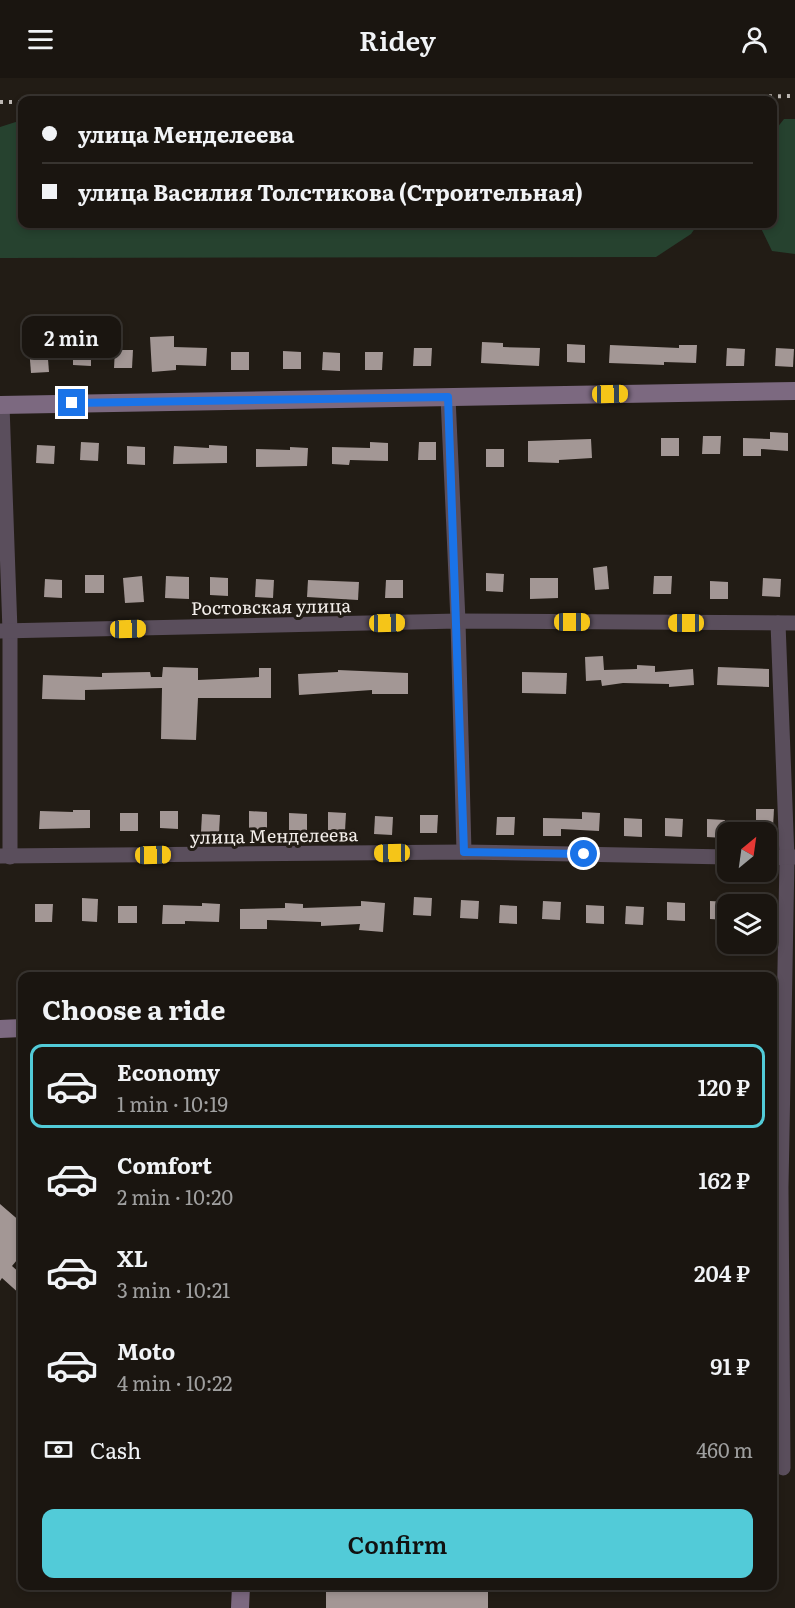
<!DOCTYPE html>
<meta charset="utf-8">
<style>
body{margin:0;font-family:Literata,serif;background:#231e19;color:#f1f3f6;height:100vh;display:flex;flex-direction:column;font-size:22px;white-space:nowrap}
*{box-sizing:border-box;margin:0}
p{font-size:20px;color:#9f9f9f}
.icon{flex:none;width:33px;height:33px;fill:none;stroke:currentColor;stroke-width:2;stroke-linecap:round;stroke-linejoin:round}
.map{position:relative;flex:1;overflow:hidden}
.details{position:absolute;left:18px;top:894px;width:759px;height:618px;display:flex;flex-direction:column;background:#1a1510;border-radius:12px;box-shadow:0 3px 9px #0003,0 0 0 2px #383430}
.details>*{flex:none}
.banner{position:absolute;left:18px;top:18px;width:759px;height:132px;border-radius:12px;box-shadow:0 3px 9px #0003,0 0 0 2px #383430;display:grid;align-content:center;height:132px;padding:0 24px;background:#1a1510}
.needle{width:39px;rotate:29deg}
.fabs{position:absolute;left:717px;top:744px;display:grid;gap:12px}
.fabs a{display:grid;place-items:center;width:60px;height:60px;border-radius:12px;background:#1a1510;box-shadow:0 3px 9px #0003,0 0 0 2px #383430;font-size:30px}
.end{position:absolute;width:27px;height:27px;margin:-14px;border:8px solid #1a73e8;background:#fff;box-shadow:0 0 0 3px #fff}
.from{border-radius:50%}
.bubble{position:absolute;height:42px;border-radius:12px;background:#1a1510;box-shadow:0 3px 9px #0003,0 0 0 2px #383430;font-size:20px;font-weight:600;line-height:42px;text-align:center}
.car{position:absolute;width:18px;height:36px;margin:-18px -9px;border-radius:8px;box-shadow:0 0 4px 2px #0007;background:linear-gradient(#f5c518 24%,#345 0 40%,#f5c518 0 76%,#345 0 86%,#f5c518 0)}
.banner b{display:flex;align-items:center;gap:21px;height:57px;font-size:22px}
.banner b+b{border-top:2px solid #383430}
.banner i{width:15px;height:15px;background:#f1f3f6}
ul{padding:0;list-style:none}
li{display:flex;align-items:center;gap:18px;height:84px;margin:0 12px 9px;padding:0 12px;border:3px solid transparent;border-radius:12px}
li div{flex:1}
li b{display:block;font-size:22px}
li em{font-style:normal;font-weight:600}
li.on{border-color:#52cbd8}
li>.icon{width:54px;height:54px;stroke-width:1.5}
h2{padding:0 24px;font-size:27px;line-height:72px}
.pay{display:flex;align-items:center;gap:15px;height:66px;padding:0 24px;font-size:22px}
.pay p{margin-inline-start:auto}
.primary-button{display:flex;gap:12px;margin-top:auto;padding:12px 24px}
.primary-button a{flex:1;height:69px;border-radius:12px;background:#52cbd8;color:#111;font-size:24px;font-weight:600;line-height:69px;text-align:center}
header{display:flex;justify-content:space-between;align-items:center;height:78px;padding:0 24px;background:#1a1510;font-size:27px;font-weight:600}
.map>svg:first-child{display:block}
.green{fill:#26422f}
.building{fill:#a39795}
.lines{fill:none;stroke-linecap:round;stroke-linejoin:round}
.minor{stroke:#5a4e5c;stroke-width:15}
.secondary{stroke:#7c6980;stroke-width:18}
.rail{stroke:#bdb8b3;stroke-width:4;stroke-dasharray:3 6;stroke-linecap:butt}
.route{stroke:#1a73e8;stroke-width:8}
.labels{text-anchor:middle;dominant-baseline:central;stroke-width:6;stroke-linejoin:round;paint-order:stroke}
.street-label{font-size:18px;fill:#f3eeea;stroke:#221c15}
</style>
<header><svg class="icon" aria-label="menu" viewBox="0 0 24 24"><path d="M4 6h16M4 12h16M4 18h16"/></svg>Ridey<svg class="icon" aria-label="person" viewBox="0 0 24 24"><circle cx="12" cy="8" r="4"/><path d="M4 21q1-7 8-7t8 7"/></svg></header>
<div class="map">
<svg width="795" height="1530" viewBox="0 0 795 1530">
<rect width="100%" height="100%" fill="#221c15"/>
<g class="green">
<path d="M784,41H795V176L772,173L759,146H772L773,55Z"/>
<path d="M22,42V146H698L691,156L656,179L0,180V49Z"/>
</g>
<g class="building">
<path d="M174,258V269L207,270L206,288L176,287V292L152,294L150,259Z"/>
<path d="M482,264L503,265V269L540,270L539,288L481,285Z"/>
<path d="M567,266L585,267V285L567,284Z"/>
<path d="M610,267L679,270V267H697L696,285L664,284V287L609,285Z"/>
<path d="M47,268L49,294L31,295L29,269Z"/>
<path d="M73,269L91,270V288L73,287Z"/>
<path d="M414,270H432L431,288H413Z"/>
<path d="M727,270L745,271L744,288H726Z"/>
<path d="M776,270L794,271L793,289L775,288Z"/>
<path d="M115,272H133L132,290H114Z"/>
<path d="M283,273L301,274V291H283Z"/>
<rect x="231" y="274" width="18" height="18"/>
<path d="M323,274L340,275V293L322,292Z"/>
<path d="M365,274H383L382,292H365Z"/>
<path d="M770,354L788,355V373L761,371V378H743V360L770,361Z"/>
<path d="M703,358H721L720,376H702Z"/>
<rect x="661" y="360" width="18" height="18"/>
<path d="M591,361L592,380L559,382V385L528,384V363Z"/>
<path d="M81,364L99,365L98,383L80,382Z"/>
<path d="M370,364L388,365V383L350,382L349,387L332,386V369L370,370Z"/>
<path d="M419,364H436V382H418Z"/>
<path d="M37,367L55,368L54,386L36,385Z"/>
<path d="M209,367L227,368V385L173,386L174,368L209,370Z"/>
<path d="M127,368L145,369V387L127,386Z"/>
<path d="M290,369L308,370L307,388L256,389V371L290,372Z"/>
<rect x="486" y="371" width="18" height="18"/>
<path d="M607,488L609,511L595,512L593,490Z"/>
<path d="M486,495L504,496L503,514L486,513Z"/>
<rect x="85" y="497" width="19" height="18"/>
<path d="M142,498L144,524L125,525L123,500Z"/>
<path d="M166,498L189,499V521L165,520Z"/>
<path d="M654,498H672L671,516H653Z"/>
<path d="M210,499L228,500V518L210,517Z"/>
<path d="M530,500H558V520L530,521Z"/>
<path d="M763,500L781,501L780,519L762,518Z"/>
<path d="M45,501L62,502V520L44,519Z"/>
<path d="M256,501L274,502L273,520L255,519Z"/>
<path d="M308,502L359,504L358,522L307,519Z"/>
<path d="M386,502H403V520H385Z"/>
<path d="M710,503L728,504V521H710Z"/>
<path d="M603,578L604,592L637,591V587L655,588V594L693,591L694,607L669,609V606L623,605L602,608L601,602L586,603L585,579Z"/>
<path d="M163,589L198,590V602L259,599V590H271V620H198L196,662L161,661L162,610L85,612V622L42,621L43,597L102,599V595L150,594L151,599H162Z"/>
<path d="M718,589L769,591V609L717,607Z"/>
<path d="M338,592L408,595V616H372V612L299,617L298,596L338,594Z"/>
<path d="M522,594L567,595L566,616L522,615Z"/>
<path d="M756,731H774L773,749H756Z"/>
<path d="M73,732H90V750L39,751L40,733L73,734Z"/>
<path d="M160,733H178V751L160,750Z"/>
<path d="M249,733L267,734V752L249,751Z"/>
<path d="M328,734L346,735L345,753L328,752Z"/>
<path d="M582,734L600,735L599,753L561,751V758H543V740L582,741Z"/>
<rect x="120" y="735" width="18" height="18"/>
<path d="M289,735L307,736V754L289,753Z"/>
<path d="M202,736L220,737L219,755L201,754Z"/>
<path d="M420,737H438L437,755H420Z"/>
<path d="M375,738L393,739L392,757L374,756Z"/>
<path d="M497,739H515L514,757H496Z"/>
<path d="M624,740L642,741V759L624,758Z"/>
<path d="M665,740L683,741L682,759L665,758Z"/>
<path d="M707,741L725,742L724,760L707,759Z"/>
<path d="M414,819L432,820L431,838L413,837Z"/>
<path d="M82,820L98,821L97,844L82,843Z"/>
<path d="M461,822L479,823L478,841L460,840Z"/>
<path d="M361,823L385,825L383,854L359,852L360,846L321,848V844L267,842V851H240V831L285,830V825L303,826V830L361,828Z"/>
<path d="M543,823L561,824L560,842L542,841Z"/>
<path d="M710,823L728,824V842L710,841Z"/>
<path d="M667,824L685,825V843L667,842Z"/>
<path d="M202,825L220,826L219,844L185,843V846H162L163,827L202,828Z"/>
<path d="M35,826H53L52,844H35Z"/>
<path d="M500,827L517,828V846L499,845Z"/>
<path d="M586,827L604,828V846L586,845Z"/>
<rect x="118" y="828" width="19" height="17"/>
<path d="M626,828L644,829L643,847L625,846Z"/>
<path d="M0,1126L22,1145V1176L12,1188L22,1197V1218L2,1200L0,1203Z"/>
<rect x="326" y="1508" width="162" height="22"/>
</g>
<g class="lines">
<g class="minor">
<path d="M448,319L458,543L464,774"/>
<path d="M2,327L10,553V779"/>
<path d="M778,545L787,780L781,1109L783,1390"/>
<path d="M0,553L458,543L795,545"/>
<path d="M0,778L464,774L728,779"/>
<path d="M766,780L795,779"/>
</g>
<g class="secondary">
<path d="M0,327L795,313"/>
<path d="M0,951L22,950"/>
<path d="M240,1530L241,1508"/>
</g>
<g class="rail">
<path d="M418,22L795,18"/>
<path d="M0,24H22"/>
</g>
</g>
<g class="lines">
<path class="route" d="M72,325L448,319L464,774L584,776"/>
</g>
<g class="labels">
<g class="street-label">
<text transform="translate(271 528) rotate(-1)">Ростовская улица</text>
<text transform="translate(274 757) rotate(-1)">улица Менделеева</text>
</g>
</g>
</svg>
<div class="fabs">
<a><svg class="needle" viewBox="-14 -14 28 28"><path d="M0-13l5 13h-10z" fill="#e53935"/><path d="M0 13l5-13h-10z" fill="#9f9f9f"/></svg></a>
<a><svg class="icon" aria-label="layers" viewBox="0 0 24 24"><path d="M12 4l9 5-9 5-9-5zM3 14l9 5 9-5"/></svg></a>
</div>
<i class="end from" style="left:584px;top:776px"></i>
<i class="end" style="left:72px;top:325px"></i>
<div class="bubble" style="left:22px;top:238px;width:99px">2 min</div>
<i class="car" style="left:610px;top:316px;rotate:89deg"></i>
<i class="car" style="left:572px;top:544px;rotate:90deg"></i>
<i class="car" style="left:387px;top:545px;rotate:89deg"></i>
<i class="car" style="left:686px;top:545px;rotate:270deg"></i>
<i class="car" style="left:128px;top:551px;rotate:89deg"></i>
<i class="car" style="left:392px;top:775px;rotate:269deg"></i>
<i class="car" style="left:153px;top:777px;rotate:89deg"></i>
<div class="banner">
<b><i class="from"></i>улица Менделеева</b>
<b><i></i>улица Василия Толстикова (Строительная)</b>
</div>
<section class="details">
<h2>Choose a ride</h2>
<ul>
<li class="on"><svg class="icon" aria-label="car" viewBox="0 0 24 24"><path d="M5 17H2v-5l4-1 3-4h7l3 4 3 1v5h-3M9 17h6M6 11h13"/><circle cx="7" cy="17" r="2"/><circle cx="17" cy="17" r="2"/></svg><div><b>Economy</b><p>1 min · 10:19</p></div><em>120 ₽</em></li>
<li><svg class="icon" aria-label="car" viewBox="0 0 24 24"><path d="M5 17H2v-5l4-1 3-4h7l3 4 3 1v5h-3M9 17h6M6 11h13"/><circle cx="7" cy="17" r="2"/><circle cx="17" cy="17" r="2"/></svg><div><b>Comfort</b><p>2 min · 10:20</p></div><em>162 ₽</em></li>
<li><svg class="icon" aria-label="car" viewBox="0 0 24 24"><path d="M5 17H2v-5l4-1 3-4h7l3 4 3 1v5h-3M9 17h6M6 11h13"/><circle cx="7" cy="17" r="2"/><circle cx="17" cy="17" r="2"/></svg><div><b>XL</b><p>3 min · 10:21</p></div><em>204 ₽</em></li>
<li><svg class="icon" aria-label="car" viewBox="0 0 24 24"><path d="M5 17H2v-5l4-1 3-4h7l3 4 3 1v5h-3M9 17h6M6 11h13"/><circle cx="7" cy="17" r="2"/><circle cx="17" cy="17" r="2"/></svg><div><b>Moto</b><p>4 min · 10:22</p></div><em>91 ₽</em></li>
</ul>
<div class="pay"><svg class="icon" aria-label="cash" viewBox="0 0 24 24"><path d="M3 7h18v10H3z"/><circle cx="12" cy="12" r="2"/></svg>Cash<p>460 m</p></div>
<div class="primary-button"><a>Confirm</a></div>
</section>
</div>
